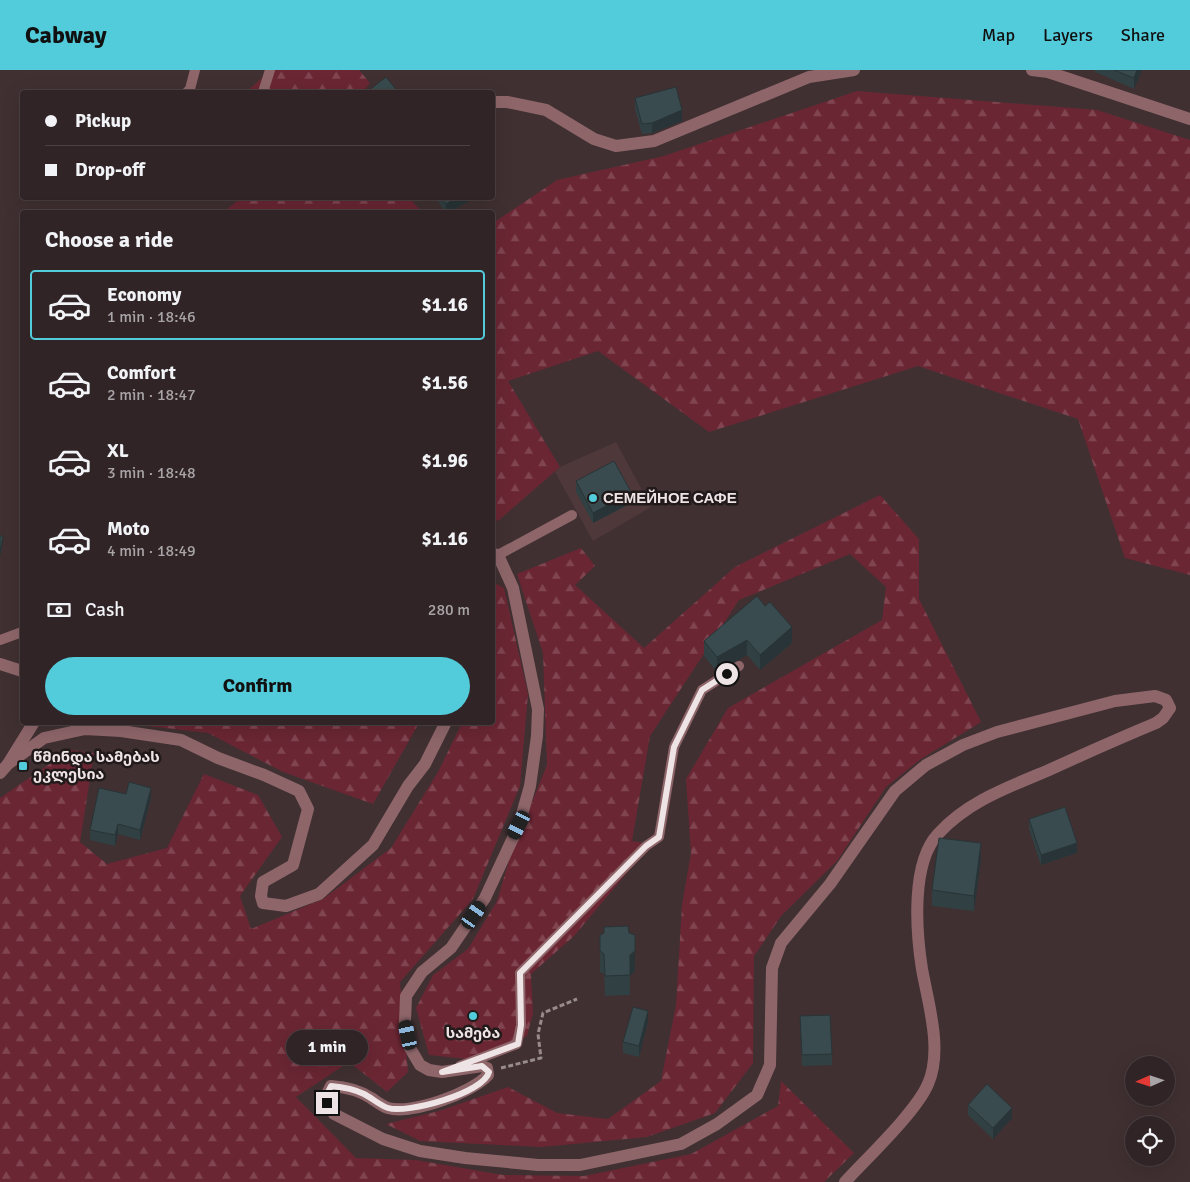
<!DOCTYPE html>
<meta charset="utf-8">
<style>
body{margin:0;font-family:Signika,"Noto Sans Georgian",sans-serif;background:#3c3032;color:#f1f3f6;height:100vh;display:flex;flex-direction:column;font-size:19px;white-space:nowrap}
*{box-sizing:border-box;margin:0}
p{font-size:16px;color:#a8a4a7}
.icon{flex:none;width:28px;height:28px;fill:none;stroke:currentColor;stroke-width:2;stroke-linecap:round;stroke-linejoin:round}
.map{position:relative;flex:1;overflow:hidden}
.sheet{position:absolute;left:20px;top:140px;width:475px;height:515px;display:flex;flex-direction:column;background:#302426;border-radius:5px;box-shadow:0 5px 20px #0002,0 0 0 1px #4b4143}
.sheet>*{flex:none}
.top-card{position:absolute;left:20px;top:20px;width:475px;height:110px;border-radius:5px;box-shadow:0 5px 20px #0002,0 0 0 1px #4b4143;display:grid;align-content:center;height:110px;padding:0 25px;background:#302426}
.needle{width:32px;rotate:267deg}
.tools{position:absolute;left:1125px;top:986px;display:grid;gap:10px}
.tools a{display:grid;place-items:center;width:50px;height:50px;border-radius:50%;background:#302426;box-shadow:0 5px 20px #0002,0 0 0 1px #4b4143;font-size:25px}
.end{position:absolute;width:22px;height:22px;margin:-11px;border:6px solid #eee4e5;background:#111;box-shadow:0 0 0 2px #111}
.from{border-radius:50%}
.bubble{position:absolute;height:35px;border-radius:18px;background:#302426;box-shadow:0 5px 20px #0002,0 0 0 1px #4b4143;font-size:16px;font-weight:700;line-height:35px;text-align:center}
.car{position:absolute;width:15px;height:30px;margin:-15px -8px;border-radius:6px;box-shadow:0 0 4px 1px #0007;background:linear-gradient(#222 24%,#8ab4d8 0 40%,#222 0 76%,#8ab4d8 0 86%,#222 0)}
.top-card b{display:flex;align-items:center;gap:18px;height:48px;font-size:19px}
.top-card b+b{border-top:1px solid #4b4143}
.top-card i{width:12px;height:12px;background:#f1f3f6}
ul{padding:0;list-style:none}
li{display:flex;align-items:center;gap:15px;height:70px;margin:0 10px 8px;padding:0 15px;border:2px solid transparent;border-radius:5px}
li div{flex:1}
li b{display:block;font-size:19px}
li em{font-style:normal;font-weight:700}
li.selected{border-color:#52cbda}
li>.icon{width:45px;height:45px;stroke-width:1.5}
h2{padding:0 25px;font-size:22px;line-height:60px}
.pay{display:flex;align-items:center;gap:12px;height:55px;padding:0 25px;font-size:19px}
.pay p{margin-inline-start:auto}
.primary-button{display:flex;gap:10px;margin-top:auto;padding:10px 25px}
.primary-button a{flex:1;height:58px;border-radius:30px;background:#52cbda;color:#111;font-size:20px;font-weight:700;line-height:58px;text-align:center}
header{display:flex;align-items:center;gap:30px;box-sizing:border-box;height:70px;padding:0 25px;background:#52cbda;color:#111}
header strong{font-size:24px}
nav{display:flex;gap:28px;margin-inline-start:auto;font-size:18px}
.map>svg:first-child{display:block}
.built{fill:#4e383a}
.forest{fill:url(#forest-firs)}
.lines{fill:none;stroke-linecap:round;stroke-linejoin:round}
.path{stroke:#988b8d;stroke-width:3;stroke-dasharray:5 2.5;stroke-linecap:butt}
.service{stroke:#8e666a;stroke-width:10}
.minor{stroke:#8e666a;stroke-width:12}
.wall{fill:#314043}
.shaded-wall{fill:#283437}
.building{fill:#394b4e;stroke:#283437}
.route{stroke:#eee4e5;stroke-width:6}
.poi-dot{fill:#52cbda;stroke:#211a1b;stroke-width:2}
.labels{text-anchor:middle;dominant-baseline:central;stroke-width:5;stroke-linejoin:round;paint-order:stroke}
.poi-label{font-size:15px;font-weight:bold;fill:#eee4e5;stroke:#211a1b;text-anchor:start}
</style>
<header>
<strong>Cabway</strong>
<nav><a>Map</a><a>Layers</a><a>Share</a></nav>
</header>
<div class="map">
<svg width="1190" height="1112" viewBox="0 0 1190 1112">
<defs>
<pattern id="forest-firs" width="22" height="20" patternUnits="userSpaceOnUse" patternTransform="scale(1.25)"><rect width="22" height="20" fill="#6a2633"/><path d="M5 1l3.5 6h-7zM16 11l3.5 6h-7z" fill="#804550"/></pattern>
</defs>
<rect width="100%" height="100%" fill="#403032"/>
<path class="built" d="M616,372L651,437L593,471L555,402L560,397Z"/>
<g class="forest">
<path d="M271,0H359L370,13L363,22H246Z"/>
<path d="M857,21L1097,40L1190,70V505L1125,488L1078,349L918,296L709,362L598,281L508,311L560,397L499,450L493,452V153L557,110L664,86Z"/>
<path d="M241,128H409L422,142H223Z"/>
<path d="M880,425L919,469V529L981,652L921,689L886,717L837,791L781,846L754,886L753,993L715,1043L647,1067L542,1077L420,1071L386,1054L439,1041L508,1017L557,1043L608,1049L661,1011L676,935L682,835L691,783L686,709L728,638L882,550L886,517L850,484L739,530L650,666L632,771L651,774L574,866L531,904L533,943L527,966L466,989L429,985L416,938L433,905L468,879L497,831L511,784L547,695L543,583L517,504L581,478L595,496L575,515L644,578L735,497Z"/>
<path d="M493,512L504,518L528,624L520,716L473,829L400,912L408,1002L387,1022L349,992L296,1027L356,1088L416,1090L503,1105L584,1106L691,1084L778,1036L781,1011L854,1083L824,1112H0V728L70,680L94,683L80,772L107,794L167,778L204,704L258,725L282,767L240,826L251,859L323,829L391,778L438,702L462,653L492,652Z"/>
<path d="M121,653L419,652V653L373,734L283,702L208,663Z"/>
</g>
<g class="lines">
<path class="path" d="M501,998L541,988L538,964L543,943L577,929"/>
<g class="service">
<path d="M187,22L190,19L195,0"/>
<path d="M263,22L270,0"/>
<path d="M498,485L572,445"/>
<path d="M0,570L22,562"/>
<path d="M460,996L517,974L521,955L520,903L646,776L659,767L674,677L702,620L739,596"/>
</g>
<g class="minor">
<path d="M1032,0L1048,2L1190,49"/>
<path d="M492,32H507L546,40L594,69L616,76L654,71L809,7L854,0"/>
<path d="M492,484L498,485L513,518L538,639L537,666L530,716L519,755L485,828L451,878L422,902L406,926L405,952L410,978L420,995L429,1000L442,1002L482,996L487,998L488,1005C472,1023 411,1045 388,1038C382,1036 376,1031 371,1028C359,1020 345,1017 331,1016L326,1026L334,1044L383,1069L420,1081L465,1088L538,1095H580L681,1074L717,1054L757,1025L770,995L772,898L781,873L830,814L895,721L926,695L963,675L997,662L1115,631L1155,626L1166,630L1170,638L1163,648L1156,653C1120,668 1084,684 1049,700C1009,717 968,731 938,764C911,793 916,861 922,899C928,933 943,980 928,1014C916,1042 867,1088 845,1112"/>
<path d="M0,594L22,601"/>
<path d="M8,694L44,668L85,659L121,661L181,670L218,688L264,705L299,721L308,739L293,795L263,812L261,826L263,833L286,836L319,824L373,775L408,716L425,694L446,652"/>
<path d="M0,703L8,694L34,652"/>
</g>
</g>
<g class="wall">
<path d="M1095,0H1142L1134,19L1095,2Z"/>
<path d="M635,28L682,51L652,63L642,64L635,39Z"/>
<path d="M436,128H475L449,142H445Z"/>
<path d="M576,411L631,433L593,453L576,422Z"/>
<path d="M757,526L792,573L760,600L747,585L717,602L704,586V571Z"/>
<path d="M151,728L140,770L118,764L115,776L90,770V760Z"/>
<path d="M1029,749L1077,783L1041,795L1029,759Z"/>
<path d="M981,789L974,841L932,836V820Z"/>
<path d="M629,863L635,901L630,905V925L605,926L604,904L600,902V865Z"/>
<path d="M800,946L832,984V995L802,996Z"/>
<path d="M648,952L639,987L623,983V972Z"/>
<path d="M968,1035L1012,1048L993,1069L968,1045Z"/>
</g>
<g class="shaded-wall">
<path d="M1137,0H1142L1134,19V8Z"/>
<path d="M682,40V51L652,63V53Z"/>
<path d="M456,128H475L449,142H446V134Z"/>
<path d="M631,422V433L593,453V443Z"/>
<path d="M3,466V472L0,487V482Z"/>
<path d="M792,557V573L760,600V585Z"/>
<path d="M747,570V585L717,602V587Z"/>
<path d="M151,718V728L140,770V760Z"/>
<path d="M118,754V764L115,776V765Z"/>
<path d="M981,773V789L974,841V826Z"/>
<path d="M1077,773V783L1041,795V785Z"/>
<path d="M635,865V901L630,906V885Z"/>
<path d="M648,941V952L639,987V976Z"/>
<path d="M1012,1038V1048L993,1069V1058Z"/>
</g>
<g class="building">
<path d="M1114,0H1137L1134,8Z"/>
<path d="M386,7L398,22H367Z"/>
<path d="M676,17L682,40L652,53L642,54L635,28Z"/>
<path d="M442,128H456L446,134Z"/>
<path d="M614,391L631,422L593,443L576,411Z"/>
<path d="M0,466H3L0,482Z"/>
<path d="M757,526L765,536L770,532L792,557L760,585L747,570L717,587L704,571Z"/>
<path d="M129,712L151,718L140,760L118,754L115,765L90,760L99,718L126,724Z"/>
<path d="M1065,737L1077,773L1041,785L1029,749Z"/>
<path d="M939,768L981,773L974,826L932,820Z"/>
<path d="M628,856L629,863L635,865V881L630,885V905L605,906L604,884L600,881V865L604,863V857Z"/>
<path d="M633,937L648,941L639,976L623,972Z"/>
<path d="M830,945L832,984L802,985L800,946Z"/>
<path d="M987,1014L1012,1038L993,1058L968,1035Z"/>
</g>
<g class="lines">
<path class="route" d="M327,1033L326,1026L331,1016C342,1017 354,1019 364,1024C372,1028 379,1035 388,1038C407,1044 484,1023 489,1002L482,996L442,1002L518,974L521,955L520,903L646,776L659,767L674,677L702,620L727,604"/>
</g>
<g class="poi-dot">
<circle cx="593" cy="428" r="5"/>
<rect x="18" y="691" width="10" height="10" rx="2.5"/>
<circle cx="473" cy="946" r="5"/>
</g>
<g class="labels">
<g class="poi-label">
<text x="603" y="428">СЕМЕЙНОЕ САФЕ</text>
<text x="33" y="687">წმინდა სამებას<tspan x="33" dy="17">ეკლესია</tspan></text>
<text x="473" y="963" text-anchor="middle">სამება</text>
</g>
</g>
</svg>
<div class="tools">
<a><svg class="needle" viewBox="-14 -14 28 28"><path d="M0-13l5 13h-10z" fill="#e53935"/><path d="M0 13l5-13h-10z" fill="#a8a4a7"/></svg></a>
<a><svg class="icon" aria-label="locate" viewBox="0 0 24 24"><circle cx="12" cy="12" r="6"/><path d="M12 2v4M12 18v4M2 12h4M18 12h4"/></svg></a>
</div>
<i class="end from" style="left:727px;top:604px"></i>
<i class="end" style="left:327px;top:1033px"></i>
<div class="bubble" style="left:286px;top:960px;width:82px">1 min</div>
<i class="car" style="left:519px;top:755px;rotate:207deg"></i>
<i class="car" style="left:474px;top:845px;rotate:35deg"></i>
<i class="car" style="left:408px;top:965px;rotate:348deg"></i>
<div class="top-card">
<b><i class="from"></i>Pickup</b>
<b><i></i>Drop-off</b>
</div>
<section class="sheet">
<h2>Choose a ride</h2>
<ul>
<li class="selected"><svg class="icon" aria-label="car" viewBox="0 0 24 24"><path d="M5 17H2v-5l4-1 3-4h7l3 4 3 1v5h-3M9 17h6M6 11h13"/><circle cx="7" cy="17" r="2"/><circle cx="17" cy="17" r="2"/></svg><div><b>Economy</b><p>1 min · 18:46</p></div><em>$1.16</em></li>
<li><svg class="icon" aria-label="car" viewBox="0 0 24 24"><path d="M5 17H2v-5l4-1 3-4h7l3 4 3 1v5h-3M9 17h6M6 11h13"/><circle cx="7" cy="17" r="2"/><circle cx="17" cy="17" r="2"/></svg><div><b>Comfort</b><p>2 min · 18:47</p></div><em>$1.56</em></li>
<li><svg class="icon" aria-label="car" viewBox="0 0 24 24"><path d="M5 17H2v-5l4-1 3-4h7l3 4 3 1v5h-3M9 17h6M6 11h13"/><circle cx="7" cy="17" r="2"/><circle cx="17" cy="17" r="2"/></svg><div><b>XL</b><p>3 min · 18:48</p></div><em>$1.96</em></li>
<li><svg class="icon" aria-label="car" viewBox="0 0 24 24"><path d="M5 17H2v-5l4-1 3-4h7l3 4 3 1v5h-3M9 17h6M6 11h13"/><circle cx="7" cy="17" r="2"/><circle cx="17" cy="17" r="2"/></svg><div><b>Moto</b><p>4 min · 18:49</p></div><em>$1.16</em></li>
</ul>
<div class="pay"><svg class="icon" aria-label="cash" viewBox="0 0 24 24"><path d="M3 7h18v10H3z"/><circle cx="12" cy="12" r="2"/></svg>Cash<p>280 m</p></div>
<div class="primary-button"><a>Confirm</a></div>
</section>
</div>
